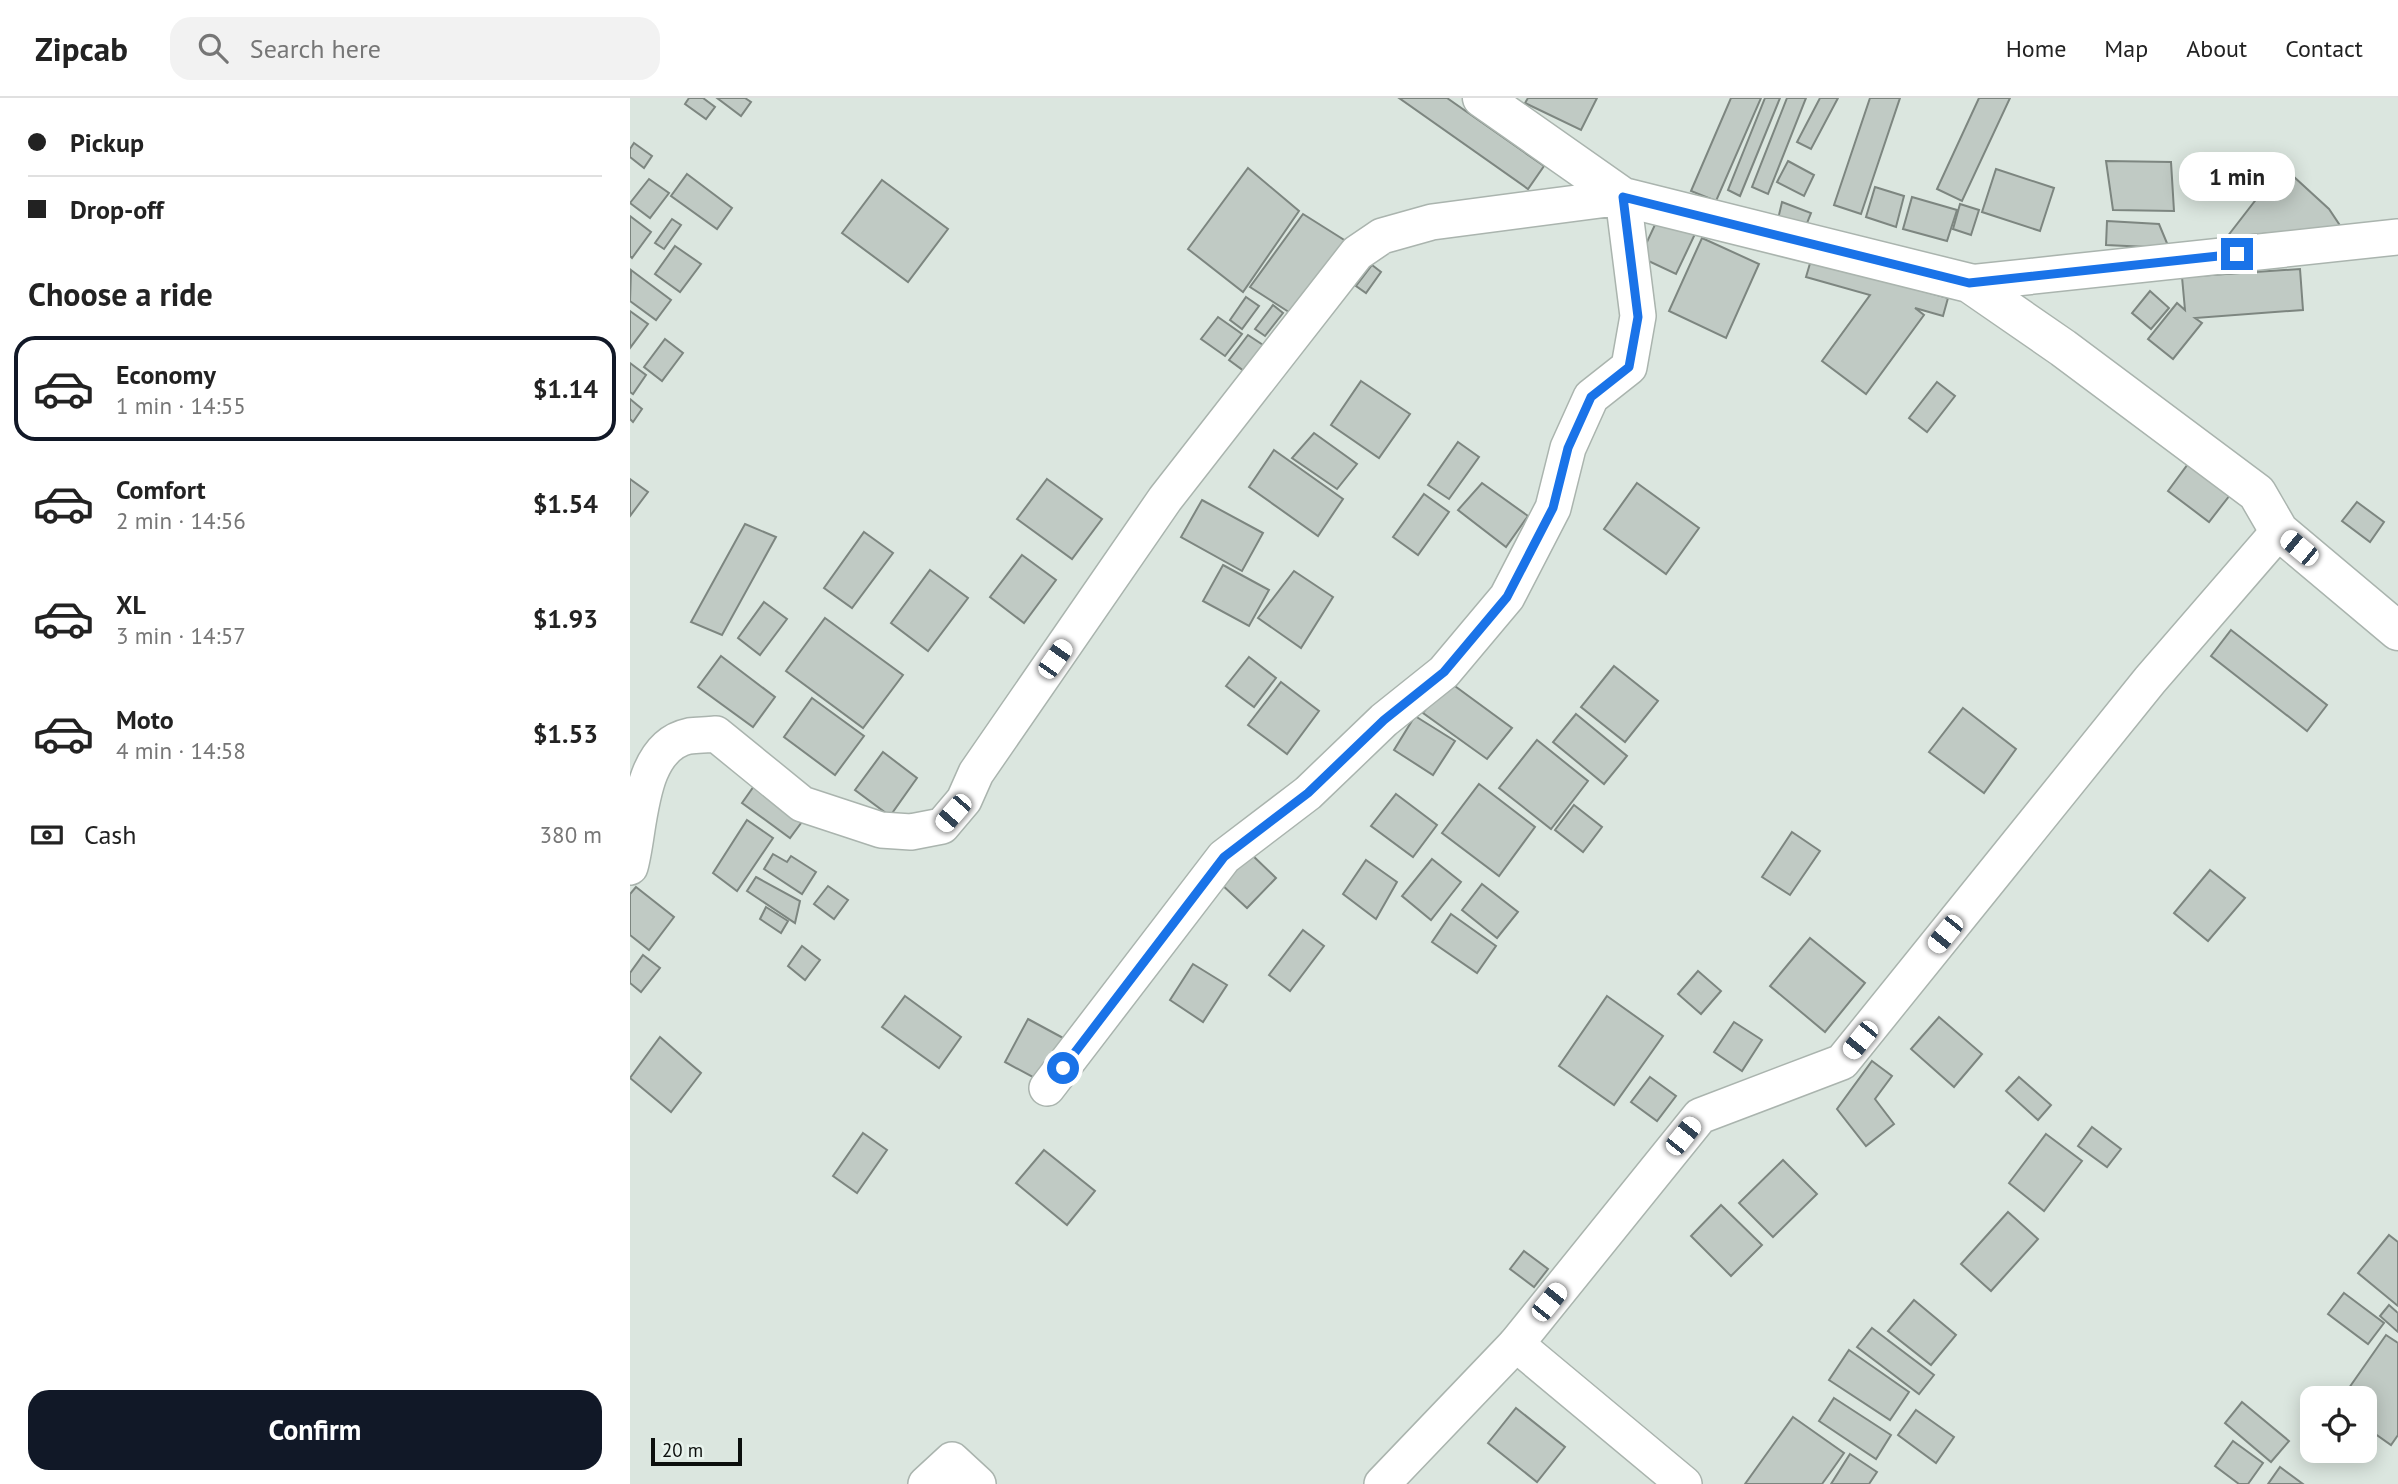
<!DOCTYPE html>
<meta charset="utf-8">
<style>
body{margin:0;font-family:"PT Sans",sans-serif;background:#f2f2f2;color:#222;height:100vh;display:flex;flex-direction:column;font-size:26px;white-space:nowrap}
*{box-sizing:border-box;margin:0}
p{font-size:23px;color:#767676}
.icon{flex:none;width:38px;height:38px;fill:none;stroke:currentColor;stroke-width:2;stroke-linecap:round;stroke-linejoin:round}
.map{position:relative;flex:1;overflow:hidden}
.drawer{display:flex;flex-direction:column;background:#fff;width:630px}
.drawer>*{flex:none}
.banner{display:grid;align-content:center;height:154px;padding:0 28px;background:#fff}
.buttons{position:absolute;left:1670px;top:1288px;display:grid;gap:14px}
.buttons a{display:grid;place-items:center;width:77px;height:77px;border-radius:14px;background:#fff;box-shadow:0 4px 18px #0003;font-size:35px}
.scale{position:absolute;left:21px;bottom:18px;width:91px;box-sizing:border-box;padding-left:7px;border:4px solid #0c0f0d;border-top:0;font-size:19px;line-height:24px;white-space:nowrap;color:#0c0f0d;-webkit-text-stroke:5px #e8f3ed;paint-order:stroke}
.end{position:absolute;width:32px;height:32px;margin:-16px;border:9px solid #1a73e8;background:#fff;box-shadow:0 0 0 4px #fff}
.from{border-radius:50%}
.bubble{position:absolute;height:49px;border-radius:21px;background:#fff;box-shadow:0 4px 18px #0003;font-size:23px;font-weight:700;line-height:49px;text-align:center}
.car{position:absolute;width:21px;height:42px;margin:-21px -10px;border-radius:9px;box-shadow:0 0 5px 2px #0007;background:linear-gradient(#fff 24%,#345 0 40%,#fff 0 76%,#345 0 86%,#fff 0)}
.banner b{display:flex;align-items:center;gap:24px;height:66px;font-size:26px}
.banner b+b{border-top:2px solid #e0e0e0}
.banner i{width:18px;height:18px;background:#222}
ul{padding:0;list-style:none}
li{display:flex;align-items:center;gap:21px;height:105px;margin:0 14px 10px;padding:0 14px;border:4px solid transparent;border-radius:21px}
li div{flex:1}
li b{display:block;font-size:26px}
li em{font-style:normal;font-weight:700}
li.current{border-color:#111827}
li>.icon{width:63px;height:63px;stroke-width:1.5}
h2{padding:0 28px;font-size:32px;line-height:84px}
.pay{display:flex;align-items:center;gap:18px;height:77px;padding:0 28px;font-size:26px}
.pay p{margin-inline-start:auto}
.button{display:flex;gap:14px;margin-top:auto;padding:14px 28px}
.button a{flex:1;height:80px;border-radius:21px;background:#111827;color:#fff;font-size:28px;font-weight:700;line-height:80px;text-align:center}
header{display:flex;align-items:center;gap:42px;box-sizing:border-box;height:98px;padding:0 35px;background:#fff;border-bottom:2px solid #e0e0e0}
header strong{font-size:33px}
nav{display:flex;gap:38px;margin-inline-start:auto;font-size:24px}
.search{width:490px;height:63px;background:#f2f2f2;display:flex;align-items:center;gap:18px;box-sizing:border-box;padding:0 24px;border-radius:21px;color:#767676;font-size:26px}
main{display:flex;flex:1;min-height:0}
.map>svg:first-child{display:block}
.building{fill:#c0cac4;stroke:#7d8680;stroke-width:2}
.lines{fill:none;stroke-linecap:round;stroke-linejoin:round}
.minor-casing{stroke:#aab4ae;stroke-width:38}
.tertiary-casing{stroke:#aab4ae;stroke-width:41}
.minor{stroke:#fff;stroke-width:35}
.tertiary{stroke:#fff;stroke-width:38}
.route{stroke:#1a73e8;stroke-width:9}
</style>
<header>
<strong>Zipcab</strong>
<div class="search"><svg class="icon" aria-label="search" viewBox="0 0 24 24"><circle cx="10" cy="10" r="6"/><path d="M15 15l6 6"/></svg>Search here</div>
<nav><a>Home</a><a>Map</a><a>About</a><a>Contact</a></nav>
</header>
<main>
<section class="drawer">
<div class="banner">
<b><i class="from"></i>Pickup</b>
<b><i></i>Drop-off</b>
</div>
<h2>Choose a ride</h2>
<ul>
<li class="current"><svg class="icon" aria-label="car" viewBox="0 0 24 24"><path d="M5 17H2v-5l4-1 3-4h7l3 4 3 1v5h-3M9 17h6M6 11h13"/><circle cx="7" cy="17" r="2"/><circle cx="17" cy="17" r="2"/></svg><div><b>Economy</b><p>1 min · 14:55</p></div><em>$1.14</em></li>
<li><svg class="icon" aria-label="car" viewBox="0 0 24 24"><path d="M5 17H2v-5l4-1 3-4h7l3 4 3 1v5h-3M9 17h6M6 11h13"/><circle cx="7" cy="17" r="2"/><circle cx="17" cy="17" r="2"/></svg><div><b>Comfort</b><p>2 min · 14:56</p></div><em>$1.54</em></li>
<li><svg class="icon" aria-label="car" viewBox="0 0 24 24"><path d="M5 17H2v-5l4-1 3-4h7l3 4 3 1v5h-3M9 17h6M6 11h13"/><circle cx="7" cy="17" r="2"/><circle cx="17" cy="17" r="2"/></svg><div><b>XL</b><p>3 min · 14:57</p></div><em>$1.93</em></li>
<li><svg class="icon" aria-label="car" viewBox="0 0 24 24"><path d="M5 17H2v-5l4-1 3-4h7l3 4 3 1v5h-3M9 17h6M6 11h13"/><circle cx="7" cy="17" r="2"/><circle cx="17" cy="17" r="2"/></svg><div><b>Moto</b><p>4 min · 14:58</p></div><em>$1.53</em></li>
</ul>
<div class="pay"><svg class="icon" aria-label="cash" viewBox="0 0 24 24"><path d="M3 7h18v10H3z"/><circle cx="12" cy="12" r="2"/></svg>Cash<p>380 m</p></div>
<div class="button"><a>Confirm</a></div>
</section>
<div class="map">
<svg width="1768" height="1386" viewBox="0 0 1768 1386">
<rect width="100%" height="100%" fill="#dbe6df"/>
<g class="building">
<path d="M59,0H73L85,9L76,21L55,6Z"/>
<path d="M87,0H115L121,4L111,18Z"/>
<path d="M769,0H817L914,68L898,91Z"/>
<path d="M898,0H967L951,32L895,5Z"/>
<path d="M1101,0H1131L1086,103L1061,93Z"/>
<path d="M1135,0H1150L1110,98L1098,92Z"/>
<path d="M1157,0H1176L1138,96L1122,89Z"/>
<path d="M1190,0H1208L1181,51L1167,44Z"/>
<path d="M1240,0H1270L1231,116L1204,107Z"/>
<path d="M1349,0H1380L1332,103L1307,91Z"/>
<path d="M4,45L22,58L14,70L0,59V51Z"/>
<path d="M1158,63L1184,77L1174,98L1147,84Z"/>
<path d="M1476,63L1541,64L1544,113L1483,112Z"/>
<path d="M1652,68L1699,111L1711,129L1597,139Z"/>
<path d="M618,70L669,113L613,194L558,151Z"/>
<path d="M1366,71L1424,90L1410,133L1352,114Z"/>
<path d="M57,76L102,110L87,131L41,98Z"/>
<path d="M19,81L39,95L20,120L0,105Z"/>
<path d="M252,82L318,131L278,184L212,135Z"/>
<path d="M1245,89L1274,98L1266,129L1236,119Z"/>
<path d="M1282,99L1327,112L1317,143L1273,131Z"/>
<path d="M1152,104L1181,115L1175,130L1148,121Z"/>
<path d="M1330,106L1349,112L1341,137L1323,131Z"/>
<path d="M673,116L719,145L665,218L620,189Z"/>
<path d="M0,118L21,134L2,160L0,158Z"/>
<path d="M1029,118L1065,136L1046,176L1010,159Z"/>
<path d="M42,121L51,127L34,151L25,145Z"/>
<path d="M1477,123L1529,126L1539,150L1476,147Z"/>
<path d="M1072,140L1129,166L1096,240L1039,213Z"/>
<path d="M45,148L71,166L50,194L25,176Z"/>
<path d="M1181,162L1318,200L1313,218L1285,210L1294,217L1236,296L1192,263L1240,197L1176,179Z"/>
<path d="M742,167L751,174L736,195L726,188Z"/>
<path d="M1670,171L1673,212L1565,220L1572,225L1543,261L1518,241L1547,205L1555,212L1552,179Z"/>
<path d="M1,172L41,202L26,222L0,203Z"/>
<path d="M1520,193L1539,210L1521,231L1502,215Z"/>
<path d="M616,199L629,208L612,231L600,222Z"/>
<path d="M643,207L653,215L635,238L625,231Z"/>
<path d="M0,213L18,226L0,250Z"/>
<path d="M588,219L612,236L595,258L571,241Z"/>
<path d="M618,237L633,247L614,273L599,262Z"/>
<path d="M35,241L53,255L32,283L14,269Z"/>
<path d="M0,265L16,277L3,296L0,294Z"/>
<path d="M731,283L780,316L749,360L701,327Z"/>
<path d="M1307,284L1325,298L1297,334L1279,320Z"/>
<path d="M0,301L12,311L3,324L0,321Z"/>
<path d="M684,335L727,366L707,391L662,360Z"/>
<path d="M828,344L849,359L819,401L798,387Z"/>
<path d="M644,352L713,401L688,438L619,389Z"/>
<path d="M1558,366L1600,397L1579,424L1538,393Z"/>
<path d="M0,381L18,394L0,418Z"/>
<path d="M417,381L472,421L442,461L387,421Z"/>
<path d="M852,385L898,418L876,449L828,412Z"/>
<path d="M1007,385L1069,430L1036,476L974,431Z"/>
<path d="M794,396L819,414L788,457L763,439Z"/>
<path d="M572,402L633,435L612,473L551,439Z"/>
<path d="M1727,404L1754,424L1740,444L1712,423Z"/>
<path d="M115,426L146,439L92,537L61,524Z"/>
<path d="M234,434L263,455L222,510L194,490Z"/>
<path d="M392,457L426,482L394,525L360,499Z"/>
<path d="M593,467L639,492L619,528L573,503Z"/>
<path d="M300,472L338,500L298,553L261,525Z"/>
<path d="M664,473L703,499L671,550L628,520Z"/>
<path d="M134,504L157,521L130,557L108,540Z"/>
<path d="M195,520L273,577L233,630L156,573Z"/>
<path d="M1601,532L1697,607L1677,633L1581,558Z"/>
<path d="M91,558L145,599L123,629L68,589Z"/>
<path d="M619,559L646,580L624,609L596,588Z"/>
<path d="M984,568L1028,603L995,644L951,609Z"/>
<path d="M818,583L882,630L857,661L793,615Z"/>
<path d="M651,584L689,613L657,656L618,627Z"/>
<path d="M182,600L234,638L205,677L154,639Z"/>
<path d="M1333,610L1386,651L1354,695L1299,654Z"/>
<path d="M946,616L997,658L974,686L923,644Z"/>
<path d="M785,618L825,643L803,677L764,652Z"/>
<path d="M907,642L958,683L921,731L869,690Z"/>
<path d="M253,654L287,680L260,718L225,692Z"/>
<path d="M129,681L177,717L160,740L112,705Z"/>
<path d="M849,686L905,729L869,778L812,735Z"/>
<path d="M766,696L807,727L783,759L741,728Z"/>
<path d="M944,707L972,729L953,754L925,732Z"/>
<path d="M117,722L143,740L107,793L83,775Z"/>
<path d="M1162,734L1190,753L1160,797L1132,779Z"/>
<path d="M620,755L646,780L617,810L591,786Z"/>
<path d="M143,756L157,764L161,758L186,774L172,796L134,771Z"/>
<path d="M802,761L831,784L801,822L772,798Z"/>
<path d="M736,762L767,784L746,821L713,796Z"/>
<path d="M1580,772L1615,800L1578,843L1544,815Z"/>
<path d="M126,779L170,803L165,825L117,793Z"/>
<path d="M852,786L888,814L867,840L832,812Z"/>
<path d="M198,788L218,802L204,821L184,806Z"/>
<path d="M6,789L44,819L19,852L0,837V796Z"/>
<path d="M136,809L158,823L151,835L130,821Z"/>
<path d="M821,816L866,848L847,875L802,844Z"/>
<path d="M673,832L694,848L660,893L639,877Z"/>
<path d="M1180,840L1235,885L1195,934L1140,888Z"/>
<path d="M172,848L190,862L175,882L158,868Z"/>
<path d="M13,857L30,870L11,894L0,885V875Z"/>
<path d="M563,866L597,887L573,924L540,902Z"/>
<path d="M1068,873L1091,893L1071,916L1048,896Z"/>
<path d="M275,898L331,939L309,970L252,929Z"/>
<path d="M977,898L1033,938L984,1007L929,968Z"/>
<path d="M1309,919L1352,956L1324,989L1281,951Z"/>
<path d="M398,921L435,941L412,984L375,964Z"/>
<path d="M1104,924L1132,942L1112,973L1084,954Z"/>
<path d="M30,939L71,975L41,1014L0,980Z"/>
<path d="M1242,963L1262,978L1245,1001L1264,1026L1236,1048L1207,1011Z"/>
<path d="M1020,979L1046,998L1027,1023L1001,1004Z"/>
<path d="M1389,979L1421,1007L1408,1022L1376,993Z"/>
<path d="M1462,1029L1491,1051L1477,1069L1448,1048Z"/>
<path d="M233,1035L257,1052L227,1095L203,1078Z"/>
<path d="M1416,1036L1452,1063L1414,1113L1379,1085Z"/>
<path d="M414,1052L465,1093L437,1127L386,1085Z"/>
<path d="M1153,1062L1187,1096L1143,1139L1109,1105Z"/>
<path d="M1091,1107L1132,1147L1101,1178L1061,1138Z"/>
<path d="M1378,1114L1408,1141L1361,1193L1331,1166Z"/>
<path d="M1759,1137L1768,1144V1208L1728,1175Z"/>
<path d="M894,1153L918,1171L904,1189L880,1171Z"/>
<path d="M1714,1195L1754,1225L1738,1246L1698,1216Z"/>
<path d="M1284,1202L1326,1237L1301,1267L1258,1233Z"/>
<path d="M1759,1207L1768,1215V1234L1750,1218Z"/>
<path d="M1242,1230L1304,1277L1289,1296L1227,1249Z"/>
<path d="M1756,1237L1768,1245V1337L1761,1347L1734,1328V1300H1712Z"/>
<path d="M1219,1252L1279,1294L1260,1322L1199,1282Z"/>
<path d="M1204,1300L1261,1337L1246,1361L1189,1323Z"/>
<path d="M1612,1304L1659,1343L1641,1364L1595,1325Z"/>
<path d="M886,1310L935,1349L907,1384L858,1345Z"/>
<path d="M1286,1312L1324,1339L1306,1365L1268,1337Z"/>
<path d="M1163,1319L1214,1355L1192,1386H1115Z"/>
<path d="M1603,1343L1633,1365L1618,1386H1609L1585,1368Z"/>
<path d="M1220,1356L1247,1374L1239,1386H1201Z"/>
<path d="M1650,1369L1673,1386H1638Z"/>
</g>
<g class="lines">
<g class="minor-casing">
<g id="minor">
<path d="M1339,185L1768,139"/>
<path d="M0,769C11,731 7,649 59,638C68,637 77,637 86,636L172,706L251,732L281,734L312,728L334,702L346,675L535,401L727,155L752,138L802,124L993,99L1008,218L999,269L961,299L938,350L923,410L877,499L814,574L754,622L678,695L594,759L417,990"/>
<path d="M886,1246L1054,1386"/>
<path d="M296,1386L322,1362L348,1386"/>
<path d="M752,1386L886,1246L1070,1018L1212,964L1520,582L1649,433"/>
</g>
</g>
<g class="tertiary-casing">
<path id="tertiary" d="M852,0L993,99L1339,185L1433,250L1627,395L1649,433L1768,533"/>
</g>
<use href="#minor" class="minor"/>
<use href="#tertiary" class="tertiary"/>
</g>
<g class="lines">
<path class="route" d="M433,970L594,759L678,695L754,622L814,574L877,499L923,410L938,350L961,299L999,269L1008,219L993,99L1339,185L1607,156"/>
</g>
</svg>
<div class="buttons">
<a><svg class="icon" aria-label="locate" viewBox="0 0 24 24"><circle cx="12" cy="12" r="6"/><path d="M12 2v4M12 18v4M2 12h4M18 12h4"/></svg></a>
</div>
<div class="scale">20 m</div>
<i class="end from" style="left:433px;top:970px"></i>
<i class="end" style="left:1607px;top:156px"></i>
<div class="bubble" style="left:1549px;top:54px;width:116px">1 min</div>
<i class="car" style="left:1669px;top:450px;rotate:310deg"></i>
<i class="car" style="left:425px;top:561px;rotate:35deg"></i>
<i class="car" style="left:323px;top:715px;rotate:221deg"></i>
<i class="car" style="left:1315px;top:836px;rotate:219deg"></i>
<i class="car" style="left:1230px;top:942px;rotate:219deg"></i>
<i class="car" style="left:1053px;top:1038px;rotate:39deg"></i>
<i class="car" style="left:919px;top:1204px;rotate:39deg"></i>
</div>
</main>
